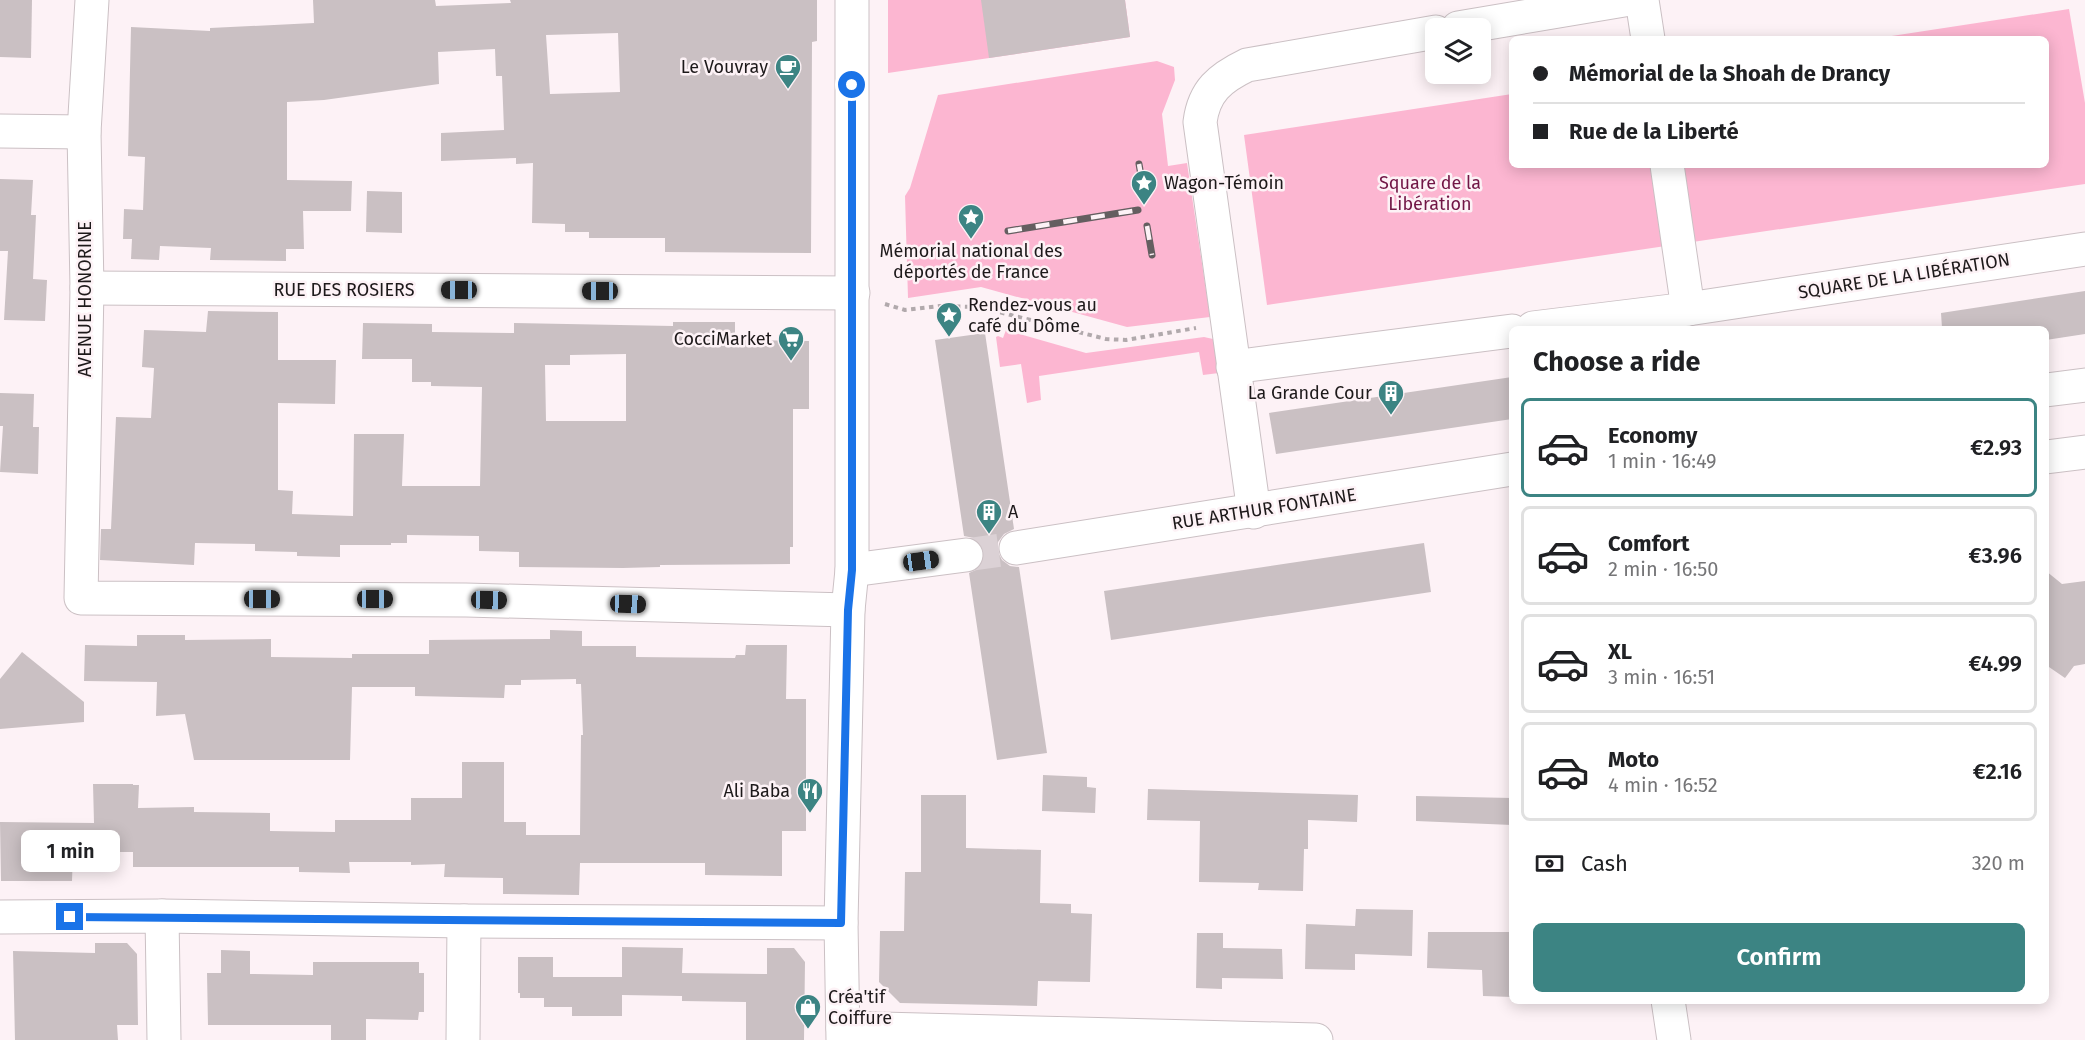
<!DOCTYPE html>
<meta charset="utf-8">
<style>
body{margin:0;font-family:"Fira Sans",sans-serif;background:#f6f6f6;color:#202124;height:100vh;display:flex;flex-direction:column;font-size:22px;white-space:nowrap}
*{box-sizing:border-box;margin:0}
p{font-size:20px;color:#757577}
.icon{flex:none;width:33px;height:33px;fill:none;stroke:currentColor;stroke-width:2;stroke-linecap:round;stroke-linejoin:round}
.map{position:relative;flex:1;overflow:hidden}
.details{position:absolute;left:1509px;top:326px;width:540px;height:678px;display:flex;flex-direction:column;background:#fff;border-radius:9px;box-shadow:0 3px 15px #0003}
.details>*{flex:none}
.guide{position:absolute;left:1509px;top:36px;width:540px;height:132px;border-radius:9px;box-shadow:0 3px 15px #0003;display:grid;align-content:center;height:132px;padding:0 24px;background:#fff}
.tools{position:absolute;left:1425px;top:18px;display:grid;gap:12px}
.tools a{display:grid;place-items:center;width:66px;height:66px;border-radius:9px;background:#fff;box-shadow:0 3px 15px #0003;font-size:30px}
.end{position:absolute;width:27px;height:27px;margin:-14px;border:8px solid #1a73e8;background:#fff;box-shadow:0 0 0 3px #fff}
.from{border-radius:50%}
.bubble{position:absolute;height:42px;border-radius:9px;background:#fff;box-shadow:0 3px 15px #0003;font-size:20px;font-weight:600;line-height:42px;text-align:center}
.car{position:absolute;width:18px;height:36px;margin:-18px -9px;border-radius:8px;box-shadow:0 0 4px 2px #0007;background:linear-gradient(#222 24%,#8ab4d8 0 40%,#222 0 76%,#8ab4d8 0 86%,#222 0)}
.guide b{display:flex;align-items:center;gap:21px;height:57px;font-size:22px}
.guide b+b{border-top:2px solid #e0e0e0}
.guide i{width:15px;height:15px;background:#202124}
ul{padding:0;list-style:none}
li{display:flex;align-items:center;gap:18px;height:99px;margin:0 12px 9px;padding:0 12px;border:3px solid #e0e0e0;border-radius:9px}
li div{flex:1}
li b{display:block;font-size:22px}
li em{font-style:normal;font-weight:600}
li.active{border-color:#3c8483}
li>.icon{width:54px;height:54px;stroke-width:1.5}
h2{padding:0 24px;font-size:27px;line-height:72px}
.pay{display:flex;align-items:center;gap:15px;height:66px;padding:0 24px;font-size:22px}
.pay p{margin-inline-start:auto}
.button{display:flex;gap:12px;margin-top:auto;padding:12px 24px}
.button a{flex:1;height:69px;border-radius:9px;background:#3c8483;color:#fff;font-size:24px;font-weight:600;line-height:69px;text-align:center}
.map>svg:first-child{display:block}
.green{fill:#fcb6d1}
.building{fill:#cac0c3;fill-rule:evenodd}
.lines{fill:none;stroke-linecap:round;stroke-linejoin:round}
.minor-tunnel{stroke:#dbd1d5;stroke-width:33;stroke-dasharray:33 16;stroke-linecap:butt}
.minor-casing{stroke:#cbc0c4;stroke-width:35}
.major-casing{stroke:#cbc0c4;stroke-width:35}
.path{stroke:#b1a9ac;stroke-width:4;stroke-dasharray:4.5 4.5;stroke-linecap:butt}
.minor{stroke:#fff;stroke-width:33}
.major{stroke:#fff;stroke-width:33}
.rail-casing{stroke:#645e60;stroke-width:7}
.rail{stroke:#fdf2f6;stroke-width:4.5;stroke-dasharray:14;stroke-linecap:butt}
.route{stroke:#1a73e8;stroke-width:8}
.labels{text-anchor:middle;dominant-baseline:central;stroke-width:5;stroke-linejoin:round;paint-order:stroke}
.poi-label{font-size:18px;fill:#1d191a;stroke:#fdf2f6;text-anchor:end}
.park-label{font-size:18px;fill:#711545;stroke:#fdf2f6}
.street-label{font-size:18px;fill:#1d191a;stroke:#fdf2f6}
</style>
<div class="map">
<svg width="2085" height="1040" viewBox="0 0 2085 1040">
<rect width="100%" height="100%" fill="#fdf2f6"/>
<g class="green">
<path d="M888,0H1125L1130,37L888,73Z"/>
<path d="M2069,9L2085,103V184L1267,305L1244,135L1512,94V165H2046V39H1872Z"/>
<path d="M1157,61L1174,67L1175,80L1162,114L1168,166L1187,163L1210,317L1127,327L981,287L908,298L905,196L910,188L938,95Z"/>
<path d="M1006,330L1086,353L1204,337L1213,339L1219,373L1203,375L1199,352L1039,376L1041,400L1027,403L1021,364L1000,367L996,337L998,336L1003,338Z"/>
</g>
<g class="building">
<path d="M0,0H32L31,58L0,57Z"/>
<path d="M313,0H435L436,6L511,3L510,0H817V41L812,42L811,253L665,252V238H589V232H565V224L532,223L533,163L516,164V158L441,161V133L504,130L502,76H496L495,49L438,52L439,84L324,100L287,102V180L352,181L351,211H303L304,249H286V261L210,260L211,248L160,246L159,260L131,259L132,239H123L124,209L143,210L145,157L128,156L131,27L210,31V28L314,23ZM618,33L620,92L550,94L546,35Z"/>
<path d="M981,0H1125L1130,37L989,58Z"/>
<path d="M0,179L33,180L31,215H36L33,279L47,280L45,321L4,320L8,251H0Z"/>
<path d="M367,191L402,192V233L366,232Z"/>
<path d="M2085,291V334L2046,340V328H1942L1941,313Z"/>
<path d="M208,311L278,312V360H336L335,404L278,403V490L293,491L292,514L353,516L354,434H404L402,486H480L482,387L431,386V382H412V359H362L363,323L432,324V332L514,333V323L673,326V322H735V340L809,341V409H793V547H790V564L660,565V567L623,568L519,567V552L479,551V536L407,535V543H391V545H340V557L297,556V552L255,551V544L195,543L194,565L100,560L101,529H111L116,417L151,418L154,368L142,367L144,330L206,332ZM626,354V421H546L545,365H570V355Z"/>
<path d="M985,333L1014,529L1004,534L998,542L997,550L1002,560L1010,566L1019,567L1047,753L997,760L969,573L978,569L983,563L984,552L980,543L974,538L964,536L935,340Z"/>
<path d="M1512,377V419L1276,454L1269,413Z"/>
<path d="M0,393L34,394L33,427H39L38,474L0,472L3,426H0Z"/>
<path d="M1424,543L1431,592L1111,640L1104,591Z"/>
<path d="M2046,571L2062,584L2085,581V664L2074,666L2065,678L2049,667L2046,646Z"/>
<path d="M550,630L582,631V646H636V657L735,658L736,655H745L746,645H787L786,699H806V831H782V876L705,875V863H580L579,895L503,894V878L444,877L445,864L411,865V862H349L350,873L299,872V867H133V852H73L72,881H1L0,822L94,823L93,784H133V785H139L138,808L194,807V812L270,813V831L335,832V820H411V798H462V762H504V822H526V835H580L581,735H583L581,684H576V679L521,680V685H505L504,698L415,696V687H352L350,760H194L185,714L156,716L157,682L84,681L85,645L137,646V635H185V640L271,639V657L352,658V654H429V640L550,639Z"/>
<path d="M22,652L84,702V722L0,729V679Z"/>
<path d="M1043,775L1087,777V787L1096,788L1095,813L1042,811Z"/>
<path d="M1148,789L1358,795L1357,822L1308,820V849H1304L1303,891L1258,890L1259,883L1199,882L1200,821L1147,820Z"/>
<path d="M921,795H966V848L1041,850L1040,903L1071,904V913L1092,914L1090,982L1038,981L1037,1006L900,1003L879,982L880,931H904L905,872H921Z"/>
<path d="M1416,796L1512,798V825L1416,821Z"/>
<path d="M1356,909L1413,910L1412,956L1355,954V970L1305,969L1306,924L1355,926Z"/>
<path d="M1428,932H1512V997L1483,996L1482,970L1427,968Z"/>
<path d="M1197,933H1223V948L1282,949L1283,979L1222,978V989L1196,988Z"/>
<path d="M95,943H127L137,954L138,1025H117L118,1040H15L13,951L95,953Z"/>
<path d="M622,947L683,948L682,973L767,974V948H794L805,962L804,1040H746V1002L682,1001V996L622,995Z"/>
<path d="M221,950L250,951V974L313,975V962H419V973H424V1012H419L418,1020L366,1019V1040H331V1025H208L207,973H221Z"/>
<path d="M518,957H553V977H622V1016H572V1007H544V998H520V993H518Z"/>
</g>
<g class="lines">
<path class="minor-tunnel" d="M966,555L1016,548"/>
<g class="minor-casing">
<g id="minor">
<path d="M92,0L84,132L87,288L81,598L466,600L848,610"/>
<path d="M1642,0L1648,39"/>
<path d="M1458,28L1624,0"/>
<path d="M0,131L84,132"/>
<path d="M1667,165L1688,309"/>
<path d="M87,288L853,293"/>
<path d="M1533,328L1688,309L2085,249"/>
<path d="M1233,367L1512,331"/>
<path d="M2046,390L2085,385"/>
<path d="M2046,457L2085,452"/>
<path d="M1254,512L1200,122C1204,91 1220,78 1247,65L1436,32"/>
<path d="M1016,548L1512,469"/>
<path d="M852,570L966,555"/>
<path d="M162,916L164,1040"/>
<path d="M0,917L162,916L464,921L841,923"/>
<path d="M1668,1000L1674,1040"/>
<path d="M843,1028L1316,1040"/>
<path d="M463,1040L464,921"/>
</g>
</g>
<g class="major-casing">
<path id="major" d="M843,1040L841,923L848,610L852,570V0"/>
</g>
<path class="path" d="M885,304L905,310L940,306L979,307L1106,339L1126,340L1196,328"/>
<use href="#minor" class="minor"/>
<use href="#major" class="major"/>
<g class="rail-casing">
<g id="rail">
<path d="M1139,164L1143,187"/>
<path d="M1147,226L1152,255"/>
<path d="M1008,231L1138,210"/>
</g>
</g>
<use href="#rail" class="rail"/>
</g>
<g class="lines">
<path class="route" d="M70,917L841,923L848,610L852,570V85"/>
</g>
<defs>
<g id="cafe-pin" transform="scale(1.35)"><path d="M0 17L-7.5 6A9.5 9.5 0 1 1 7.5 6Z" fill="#3c8483" stroke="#fdf2f6"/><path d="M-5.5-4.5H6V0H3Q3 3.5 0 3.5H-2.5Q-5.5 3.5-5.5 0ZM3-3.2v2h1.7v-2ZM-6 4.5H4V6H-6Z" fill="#fff"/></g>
<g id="sight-pin" transform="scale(1.35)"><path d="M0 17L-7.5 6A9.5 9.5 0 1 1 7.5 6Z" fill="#3c8483" stroke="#fdf2f6"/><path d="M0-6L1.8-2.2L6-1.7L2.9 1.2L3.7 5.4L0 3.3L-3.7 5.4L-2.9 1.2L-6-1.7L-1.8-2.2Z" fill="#fff"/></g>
<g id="supermarket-pin" transform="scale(1.35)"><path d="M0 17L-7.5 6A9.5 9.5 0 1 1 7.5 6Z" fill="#3c8483" stroke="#fdf2f6"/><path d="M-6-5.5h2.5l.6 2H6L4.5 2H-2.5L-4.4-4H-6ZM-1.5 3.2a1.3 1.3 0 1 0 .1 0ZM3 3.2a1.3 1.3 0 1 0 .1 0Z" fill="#fff"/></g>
<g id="building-pin" transform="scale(1.35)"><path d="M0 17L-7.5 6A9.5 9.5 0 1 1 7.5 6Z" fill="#3c8483" stroke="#fdf2f6"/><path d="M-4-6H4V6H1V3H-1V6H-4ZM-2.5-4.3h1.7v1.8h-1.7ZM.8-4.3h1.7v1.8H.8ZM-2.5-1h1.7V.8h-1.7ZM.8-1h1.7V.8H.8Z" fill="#fff"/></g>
<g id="restaurant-pin" transform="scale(1.35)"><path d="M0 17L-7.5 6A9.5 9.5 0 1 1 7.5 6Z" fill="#3c8483" stroke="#fdf2f6"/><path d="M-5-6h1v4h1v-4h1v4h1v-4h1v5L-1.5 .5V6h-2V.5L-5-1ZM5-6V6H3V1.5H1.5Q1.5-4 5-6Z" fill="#fff"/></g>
<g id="shop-pin" transform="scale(1.35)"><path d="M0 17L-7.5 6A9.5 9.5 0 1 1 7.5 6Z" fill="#3c8483" stroke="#fdf2f6"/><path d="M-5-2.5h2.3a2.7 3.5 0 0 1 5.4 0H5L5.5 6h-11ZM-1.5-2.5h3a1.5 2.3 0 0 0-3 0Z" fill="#fff"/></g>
</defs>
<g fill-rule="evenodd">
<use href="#cafe-pin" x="788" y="67"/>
<use href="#sight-pin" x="1144" y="183"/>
<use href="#sight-pin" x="971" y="217"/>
<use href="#sight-pin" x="949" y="315"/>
<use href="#supermarket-pin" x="791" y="339"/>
<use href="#building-pin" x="1391" y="393"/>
<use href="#building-pin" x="989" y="512"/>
<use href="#restaurant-pin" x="810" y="791"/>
<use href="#shop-pin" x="808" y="1007"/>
</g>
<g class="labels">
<g class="poi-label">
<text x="768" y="67">Le Vouvray</text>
<text x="1164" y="183" text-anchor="start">Wagon-Témoin</text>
<text x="971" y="251" text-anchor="middle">Mémorial national des<tspan x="971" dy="21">déportés de France</tspan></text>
<text x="968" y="305" text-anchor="start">Rendez-vous au<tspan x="968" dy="21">café du Dôme</tspan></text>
<text x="772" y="339">CocciMarket</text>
<text x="1372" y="393">La Grande Cour</text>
<text x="1008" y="512" text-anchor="start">A</text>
<text x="790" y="791">Ali Baba</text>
<text x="828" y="997" text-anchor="start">Créa'tif<tspan x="828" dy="21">Coiffure</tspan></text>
</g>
<g class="park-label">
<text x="1430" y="183">Square de la<tspan x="1430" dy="21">Libération</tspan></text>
</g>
<g class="street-label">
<text transform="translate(1904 276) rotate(-9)">SQUARE DE LA LIBÉRATION</text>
<text x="344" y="290">RUE DES ROSIERS</text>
<text transform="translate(85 299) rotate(-90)">AVENUE HONORINE</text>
<text transform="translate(1264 509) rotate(-9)">RUE ARTHUR FONTAINE</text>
</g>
</g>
</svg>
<div class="tools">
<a><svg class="icon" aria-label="layers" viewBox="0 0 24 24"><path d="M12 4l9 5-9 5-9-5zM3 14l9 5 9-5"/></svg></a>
</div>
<i class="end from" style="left:852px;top:85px"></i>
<i class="end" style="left:70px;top:917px"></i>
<div class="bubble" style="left:21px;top:830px;width:99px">1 min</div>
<i class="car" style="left:459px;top:290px;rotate:270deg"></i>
<i class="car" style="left:600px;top:291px;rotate:270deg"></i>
<i class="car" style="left:921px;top:561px;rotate:82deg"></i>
<i class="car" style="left:262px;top:599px;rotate:90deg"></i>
<i class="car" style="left:375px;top:599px;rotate:90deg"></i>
<i class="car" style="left:489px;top:600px;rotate:91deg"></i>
<i class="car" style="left:628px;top:604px;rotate:92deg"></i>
<div class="guide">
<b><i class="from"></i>Mémorial de la Shoah de Drancy</b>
<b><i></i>Rue de la Liberté</b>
</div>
<section class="details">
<h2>Choose a ride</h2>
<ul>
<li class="active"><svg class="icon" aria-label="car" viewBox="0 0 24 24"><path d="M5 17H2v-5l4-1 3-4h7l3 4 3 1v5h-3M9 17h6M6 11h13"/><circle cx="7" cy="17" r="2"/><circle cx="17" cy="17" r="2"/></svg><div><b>Economy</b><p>1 min · 16:49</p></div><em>€2.93</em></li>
<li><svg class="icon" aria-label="car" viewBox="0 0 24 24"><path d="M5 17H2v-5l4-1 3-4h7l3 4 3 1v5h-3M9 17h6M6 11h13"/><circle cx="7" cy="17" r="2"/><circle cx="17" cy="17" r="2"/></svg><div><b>Comfort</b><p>2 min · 16:50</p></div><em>€3.96</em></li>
<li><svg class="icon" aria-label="car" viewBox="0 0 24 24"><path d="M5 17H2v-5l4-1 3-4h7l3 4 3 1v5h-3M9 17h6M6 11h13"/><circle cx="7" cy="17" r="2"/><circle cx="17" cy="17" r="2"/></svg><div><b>XL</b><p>3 min · 16:51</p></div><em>€4.99</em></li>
<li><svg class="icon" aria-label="car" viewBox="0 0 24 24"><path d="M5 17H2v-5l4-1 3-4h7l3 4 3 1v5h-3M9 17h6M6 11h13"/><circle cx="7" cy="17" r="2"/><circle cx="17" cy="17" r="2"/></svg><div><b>Moto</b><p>4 min · 16:52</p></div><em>€2.16</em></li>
</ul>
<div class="pay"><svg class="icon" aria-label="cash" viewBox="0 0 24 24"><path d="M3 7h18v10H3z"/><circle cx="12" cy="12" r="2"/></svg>Cash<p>320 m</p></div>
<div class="button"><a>Confirm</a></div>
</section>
</div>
